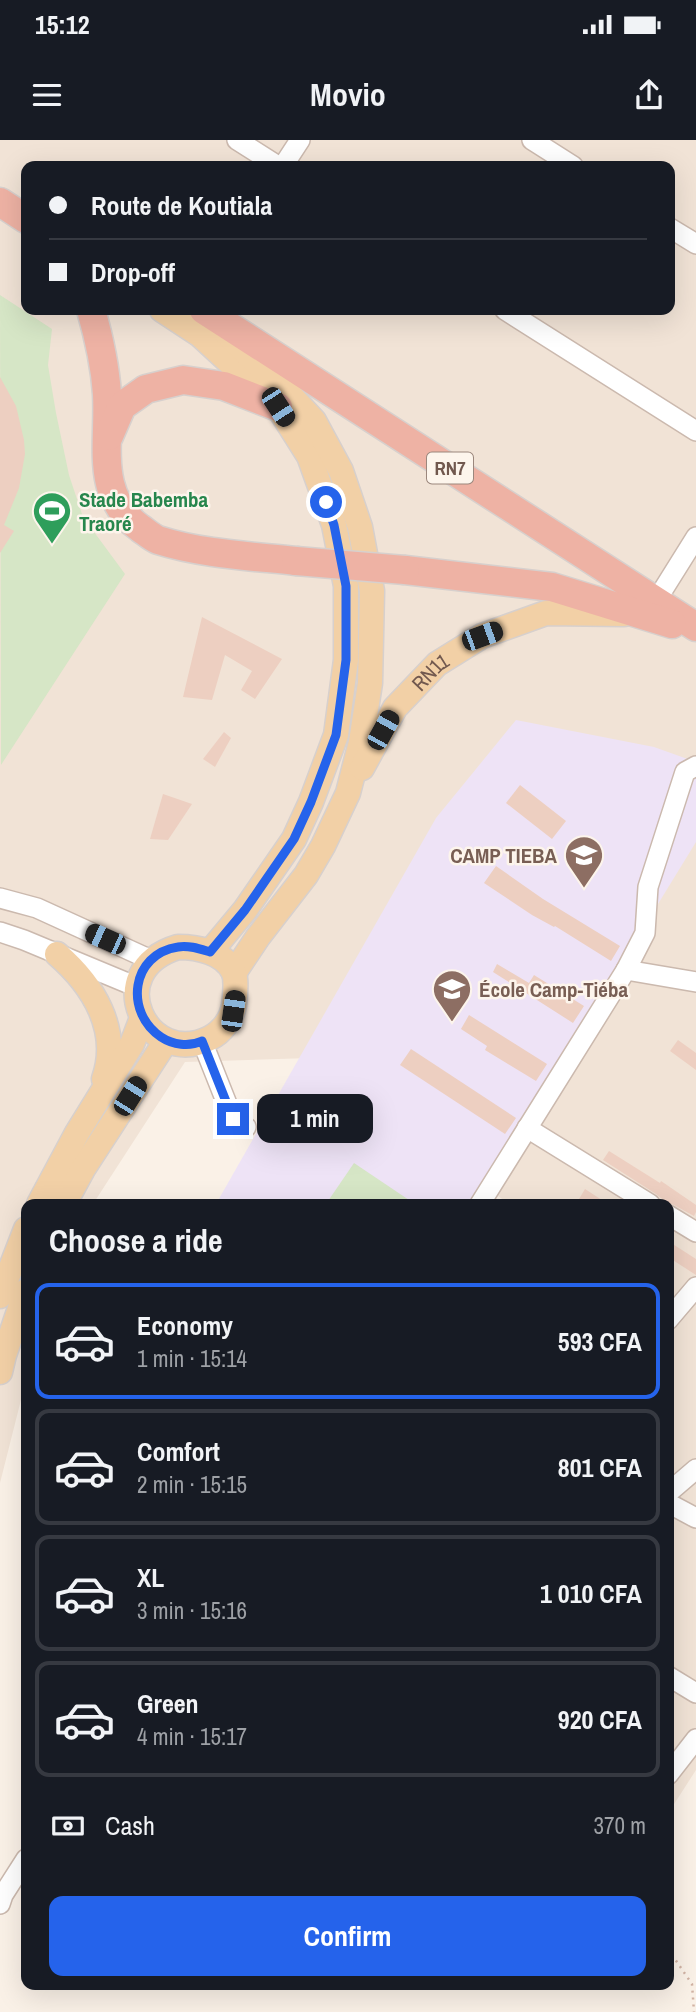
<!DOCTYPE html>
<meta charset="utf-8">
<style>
body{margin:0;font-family:"Archivo Narrow",sans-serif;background:#242831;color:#f1f3f6;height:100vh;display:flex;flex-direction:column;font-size:26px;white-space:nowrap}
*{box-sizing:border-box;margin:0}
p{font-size:23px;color:#9ea1a6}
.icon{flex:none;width:38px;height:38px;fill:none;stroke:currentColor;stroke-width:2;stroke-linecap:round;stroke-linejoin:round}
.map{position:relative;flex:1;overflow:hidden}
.side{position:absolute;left:21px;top:1059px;width:653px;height:791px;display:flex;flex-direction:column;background:#171b24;border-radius:14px;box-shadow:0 7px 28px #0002}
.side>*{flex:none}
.guide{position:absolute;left:21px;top:21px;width:654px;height:154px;border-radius:14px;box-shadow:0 7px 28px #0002;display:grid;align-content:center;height:154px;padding:0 28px;background:#171b24}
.end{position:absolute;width:32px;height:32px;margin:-16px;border:9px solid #2563eb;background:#fff;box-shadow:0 0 0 4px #fff}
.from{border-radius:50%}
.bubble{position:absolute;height:49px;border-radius:14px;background:#171b24;box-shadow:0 7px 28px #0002;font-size:23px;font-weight:700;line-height:49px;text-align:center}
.car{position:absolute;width:21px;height:42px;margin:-21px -10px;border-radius:9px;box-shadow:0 0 5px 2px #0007;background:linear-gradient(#222 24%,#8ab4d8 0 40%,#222 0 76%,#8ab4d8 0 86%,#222 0)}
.guide b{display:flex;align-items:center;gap:24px;height:66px;font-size:26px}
.guide b+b{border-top:2px solid #363941}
.guide i{width:18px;height:18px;background:#f1f3f6}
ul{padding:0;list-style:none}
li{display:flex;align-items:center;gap:21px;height:116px;margin:0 14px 10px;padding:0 14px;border:4px solid #363941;border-radius:14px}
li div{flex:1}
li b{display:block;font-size:26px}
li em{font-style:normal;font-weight:700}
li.current{border-color:#2563eb}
li>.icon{width:63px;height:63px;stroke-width:1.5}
h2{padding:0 28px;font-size:32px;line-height:84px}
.pay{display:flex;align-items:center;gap:18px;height:77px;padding:0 28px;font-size:26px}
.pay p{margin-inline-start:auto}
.primary-button{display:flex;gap:14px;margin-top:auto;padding:14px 28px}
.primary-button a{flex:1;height:80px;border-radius:14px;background:#2563eb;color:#fff;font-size:28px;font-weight:700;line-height:80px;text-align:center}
.status{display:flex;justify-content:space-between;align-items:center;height:49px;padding:0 35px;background:#171b24;direction:ltr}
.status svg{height:19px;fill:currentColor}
header{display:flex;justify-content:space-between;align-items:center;height:91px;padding:0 28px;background:#171b24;font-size:32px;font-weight:700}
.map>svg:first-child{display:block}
.residential{fill:#f1e3d6;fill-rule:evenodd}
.education{fill:#eee3f6}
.green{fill:#d6e6c6}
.building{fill:#edcfc1}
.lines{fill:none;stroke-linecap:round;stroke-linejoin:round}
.minor-casing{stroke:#cbb9ae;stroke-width:22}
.major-casing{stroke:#d7d0cd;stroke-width:27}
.highway-casing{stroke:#d7d0cd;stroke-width:31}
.path{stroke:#d1b3a4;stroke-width:2.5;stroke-dasharray:2 5;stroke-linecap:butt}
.minor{stroke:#fff;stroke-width:19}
.major{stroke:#f2d0a6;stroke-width:24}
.highway{stroke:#eeb2a4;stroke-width:28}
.highway-bridge-casing{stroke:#d7d0cd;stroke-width:31;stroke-linecap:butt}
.highway-bridge{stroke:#eeb2a4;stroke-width:28}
.route{stroke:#2563eb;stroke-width:9}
.labels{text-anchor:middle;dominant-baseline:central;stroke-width:5;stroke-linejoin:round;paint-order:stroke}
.shield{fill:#fdf5ec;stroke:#9b877d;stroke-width:2}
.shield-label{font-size:19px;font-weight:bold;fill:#71584e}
.leisure-label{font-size:21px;font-weight:bold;fill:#27864d;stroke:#fdf5ec;text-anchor:start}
.street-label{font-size:21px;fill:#71584e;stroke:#fdf5ec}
.education-label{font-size:21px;font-weight:bold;fill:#785e54;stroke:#fdf5ec;text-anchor:end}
</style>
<div class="status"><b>15:12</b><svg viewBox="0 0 49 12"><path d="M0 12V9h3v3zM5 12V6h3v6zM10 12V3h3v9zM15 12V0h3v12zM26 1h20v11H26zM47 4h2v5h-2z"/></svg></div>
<header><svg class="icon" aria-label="menu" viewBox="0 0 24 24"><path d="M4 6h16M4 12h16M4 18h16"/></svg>Movio<svg class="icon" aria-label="share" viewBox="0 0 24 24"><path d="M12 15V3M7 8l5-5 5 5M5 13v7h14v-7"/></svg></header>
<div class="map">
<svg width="696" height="1872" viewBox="0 0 696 1872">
<rect width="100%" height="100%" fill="#faf1e7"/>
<path class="residential" d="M0,0H696V1630L669,1672L668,1064H509L310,918L185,922L93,1064H26V1240L0,1343ZM26,26H670V170H26Z"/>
<path class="education" d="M516,580L654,607L696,622V702L474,1064H216L436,678Z"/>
<g class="green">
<path d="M0,155L52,189L48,225L56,273L69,335L83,377L125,434L1,625Z"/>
<path d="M354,1023L415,1064H326Z"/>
</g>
<g class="building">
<path d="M0,237L16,266L24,300L25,314L19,348L4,385L14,391L0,413Z"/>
<path d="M202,477L282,519L255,559L241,550L252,531L225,515L212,560L183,557Z"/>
<path d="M224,592L231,598L215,627L203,619Z"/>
<path d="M520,645L566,681L552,699L506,663Z"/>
<path d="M163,654L192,664L168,700L150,699Z"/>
<path d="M496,726L543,759L620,806L611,821L555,786L554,787L532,775L484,743Z"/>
<path d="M497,824L529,843L534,835L584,866L573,883L493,832Z"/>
<path d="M469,875L547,924L536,941L485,910L487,906L461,889Z"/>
<path d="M678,900L696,913V930L670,911Z"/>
<path d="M411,909L516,978L505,994L400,925Z"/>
<path d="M609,1011L660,1043L661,1041L696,1065V1072L694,1076L674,1065L667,1063L656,1054L603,1020Z"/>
<path d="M585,1049L608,1064H576Z"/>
<path d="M668,1101L696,1119V1135L668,1117Z"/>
</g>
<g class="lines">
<g class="minor-casing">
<g id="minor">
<path d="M237,0L278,26"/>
<path d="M532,0L573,26"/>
<path d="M283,26L300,0"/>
<path d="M670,88L696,104"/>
<path d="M505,170L696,291"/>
<path d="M656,461L696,397"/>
<path d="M0,758L37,768L151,820"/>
<path d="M0,792L24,800L137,847"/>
<path d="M626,830L696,842"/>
<path d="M202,901L233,979L246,987"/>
<path d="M527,988L650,1064"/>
<path d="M480,1064L626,830L645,793L648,747L685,632L696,626"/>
<path d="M668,1075L696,1092"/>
<path d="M668,1180L696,1147"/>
<path d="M668,1353L696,1329"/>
<path d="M668,1363L696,1378"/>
<path d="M668,1536L696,1553"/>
<path d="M668,1635L696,1599"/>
<path d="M0,1764L3,1755L26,1719"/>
</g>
</g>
<g class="major-casing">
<g id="major">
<path d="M162,170L200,195L278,267L309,316L334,385L346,446V520L336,595L311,662L294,699L245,770L210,812"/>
<path d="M226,193L288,253L314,281L341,331L360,387L372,451L370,543L361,602L348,653L323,706L306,735L258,797L234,833"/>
<path id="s1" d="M362,628L395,568L437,524L482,496L546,473L624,474"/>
<path d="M178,807C197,807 225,812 234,833C237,842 235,856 234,865C232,879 222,892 210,898C147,930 99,831 178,807Z"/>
<path d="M57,814C93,845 121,890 104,939"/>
<path d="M39,1064L77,993L132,904L142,878"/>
<path d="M64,1064L83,1029L166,901"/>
<path d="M0,1156L26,1089"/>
<path d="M0,1232L4,1215L26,1151"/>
</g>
</g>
<g class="highway-casing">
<g id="highway">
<path d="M0,62L26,79"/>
<path d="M91,170C99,198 105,225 107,254C110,303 94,355 140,388C146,392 151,397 158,400C202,414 250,416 296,421"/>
<path d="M204,170L696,487"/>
<path d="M109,296L122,266L146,249L183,240L224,246L278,267"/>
<path d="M405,430L552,447L672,484"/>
</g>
</g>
<path class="path" d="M668,1809L692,1844L694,1872"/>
<use href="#minor" class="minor"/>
<use href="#major" class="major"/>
<use href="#highway" class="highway"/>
<g class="highway-bridge-casing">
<path id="highway-bridge" d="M296,421L405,430"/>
</g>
<use href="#highway-bridge" class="highway-bridge"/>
</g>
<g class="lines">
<path class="route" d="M233,979L202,901C189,907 173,905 161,897C124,872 131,814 178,807C189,805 200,809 210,812L245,770L294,699L311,662L336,595L346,520V446L334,385L326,362"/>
</g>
<defs>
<g id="stadium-pin" transform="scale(2.0125)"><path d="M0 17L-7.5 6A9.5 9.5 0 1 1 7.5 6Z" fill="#2e9e5b" stroke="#fdf5ec"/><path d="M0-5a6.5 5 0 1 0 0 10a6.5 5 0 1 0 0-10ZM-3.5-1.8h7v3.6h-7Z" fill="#fff"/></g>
<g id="school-pin" transform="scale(2.0125)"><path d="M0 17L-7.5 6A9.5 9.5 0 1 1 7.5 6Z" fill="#8d6e63" stroke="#fdf5ec"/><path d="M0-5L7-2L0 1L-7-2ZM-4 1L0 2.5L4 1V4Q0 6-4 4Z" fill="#fff"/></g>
</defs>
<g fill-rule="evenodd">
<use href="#stadium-pin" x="52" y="371"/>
<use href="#school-pin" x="584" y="715"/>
<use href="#school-pin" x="452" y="849"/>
</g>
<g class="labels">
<rect class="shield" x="427" y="312.5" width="46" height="31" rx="5"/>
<g class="shield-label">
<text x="450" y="328">RN7</text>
</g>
<g class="leisure-label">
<text x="79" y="359">Stade Babemba<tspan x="79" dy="24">Traoré</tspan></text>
</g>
<g class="street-label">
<text stroke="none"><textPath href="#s1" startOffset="119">RN11</textPath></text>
</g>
<g class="education-label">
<text x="557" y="715">CAMP TIEBA</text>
<text x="479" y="849" text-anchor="start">École Camp-Tiéba</text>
</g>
</g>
</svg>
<i class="end from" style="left:326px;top:362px"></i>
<i class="end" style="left:233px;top:979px"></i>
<div class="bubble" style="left:257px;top:954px;width:116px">1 min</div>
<i class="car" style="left:278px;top:267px;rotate:147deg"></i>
<i class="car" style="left:482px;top:496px;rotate:70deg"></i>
<i class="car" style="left:383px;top:590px;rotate:29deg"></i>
<i class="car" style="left:105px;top:799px;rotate:294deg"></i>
<i class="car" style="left:233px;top:871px;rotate:8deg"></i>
<i class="car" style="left:130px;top:956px;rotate:32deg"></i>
<div class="guide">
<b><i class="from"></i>Route de Koutiala</b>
<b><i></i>Drop-off</b>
</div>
<section class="side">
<h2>Choose a ride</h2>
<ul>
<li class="current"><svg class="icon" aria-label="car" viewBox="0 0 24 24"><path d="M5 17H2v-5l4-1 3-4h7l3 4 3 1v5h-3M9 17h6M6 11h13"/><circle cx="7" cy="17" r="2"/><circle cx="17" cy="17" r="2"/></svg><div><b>Economy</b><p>1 min · 15:14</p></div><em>593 CFA</em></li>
<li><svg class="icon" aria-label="car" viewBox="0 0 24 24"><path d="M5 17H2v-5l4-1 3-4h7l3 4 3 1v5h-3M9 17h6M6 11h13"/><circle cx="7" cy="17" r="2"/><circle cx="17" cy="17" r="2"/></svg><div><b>Comfort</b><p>2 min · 15:15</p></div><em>801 CFA</em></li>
<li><svg class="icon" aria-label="car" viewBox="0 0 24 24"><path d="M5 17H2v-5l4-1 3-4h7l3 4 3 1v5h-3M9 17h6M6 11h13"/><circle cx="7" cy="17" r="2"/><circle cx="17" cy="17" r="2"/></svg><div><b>XL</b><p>3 min · 15:16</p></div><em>1 010 CFA</em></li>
<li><svg class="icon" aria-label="car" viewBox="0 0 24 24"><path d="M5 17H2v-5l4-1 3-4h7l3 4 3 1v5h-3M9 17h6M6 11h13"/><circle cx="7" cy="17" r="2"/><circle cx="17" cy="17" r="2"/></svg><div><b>Green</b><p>4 min · 15:17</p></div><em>920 CFA</em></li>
</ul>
<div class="pay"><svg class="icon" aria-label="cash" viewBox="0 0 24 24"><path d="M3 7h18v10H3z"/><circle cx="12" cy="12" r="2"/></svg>Cash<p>370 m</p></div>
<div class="primary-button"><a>Confirm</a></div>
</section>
</div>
